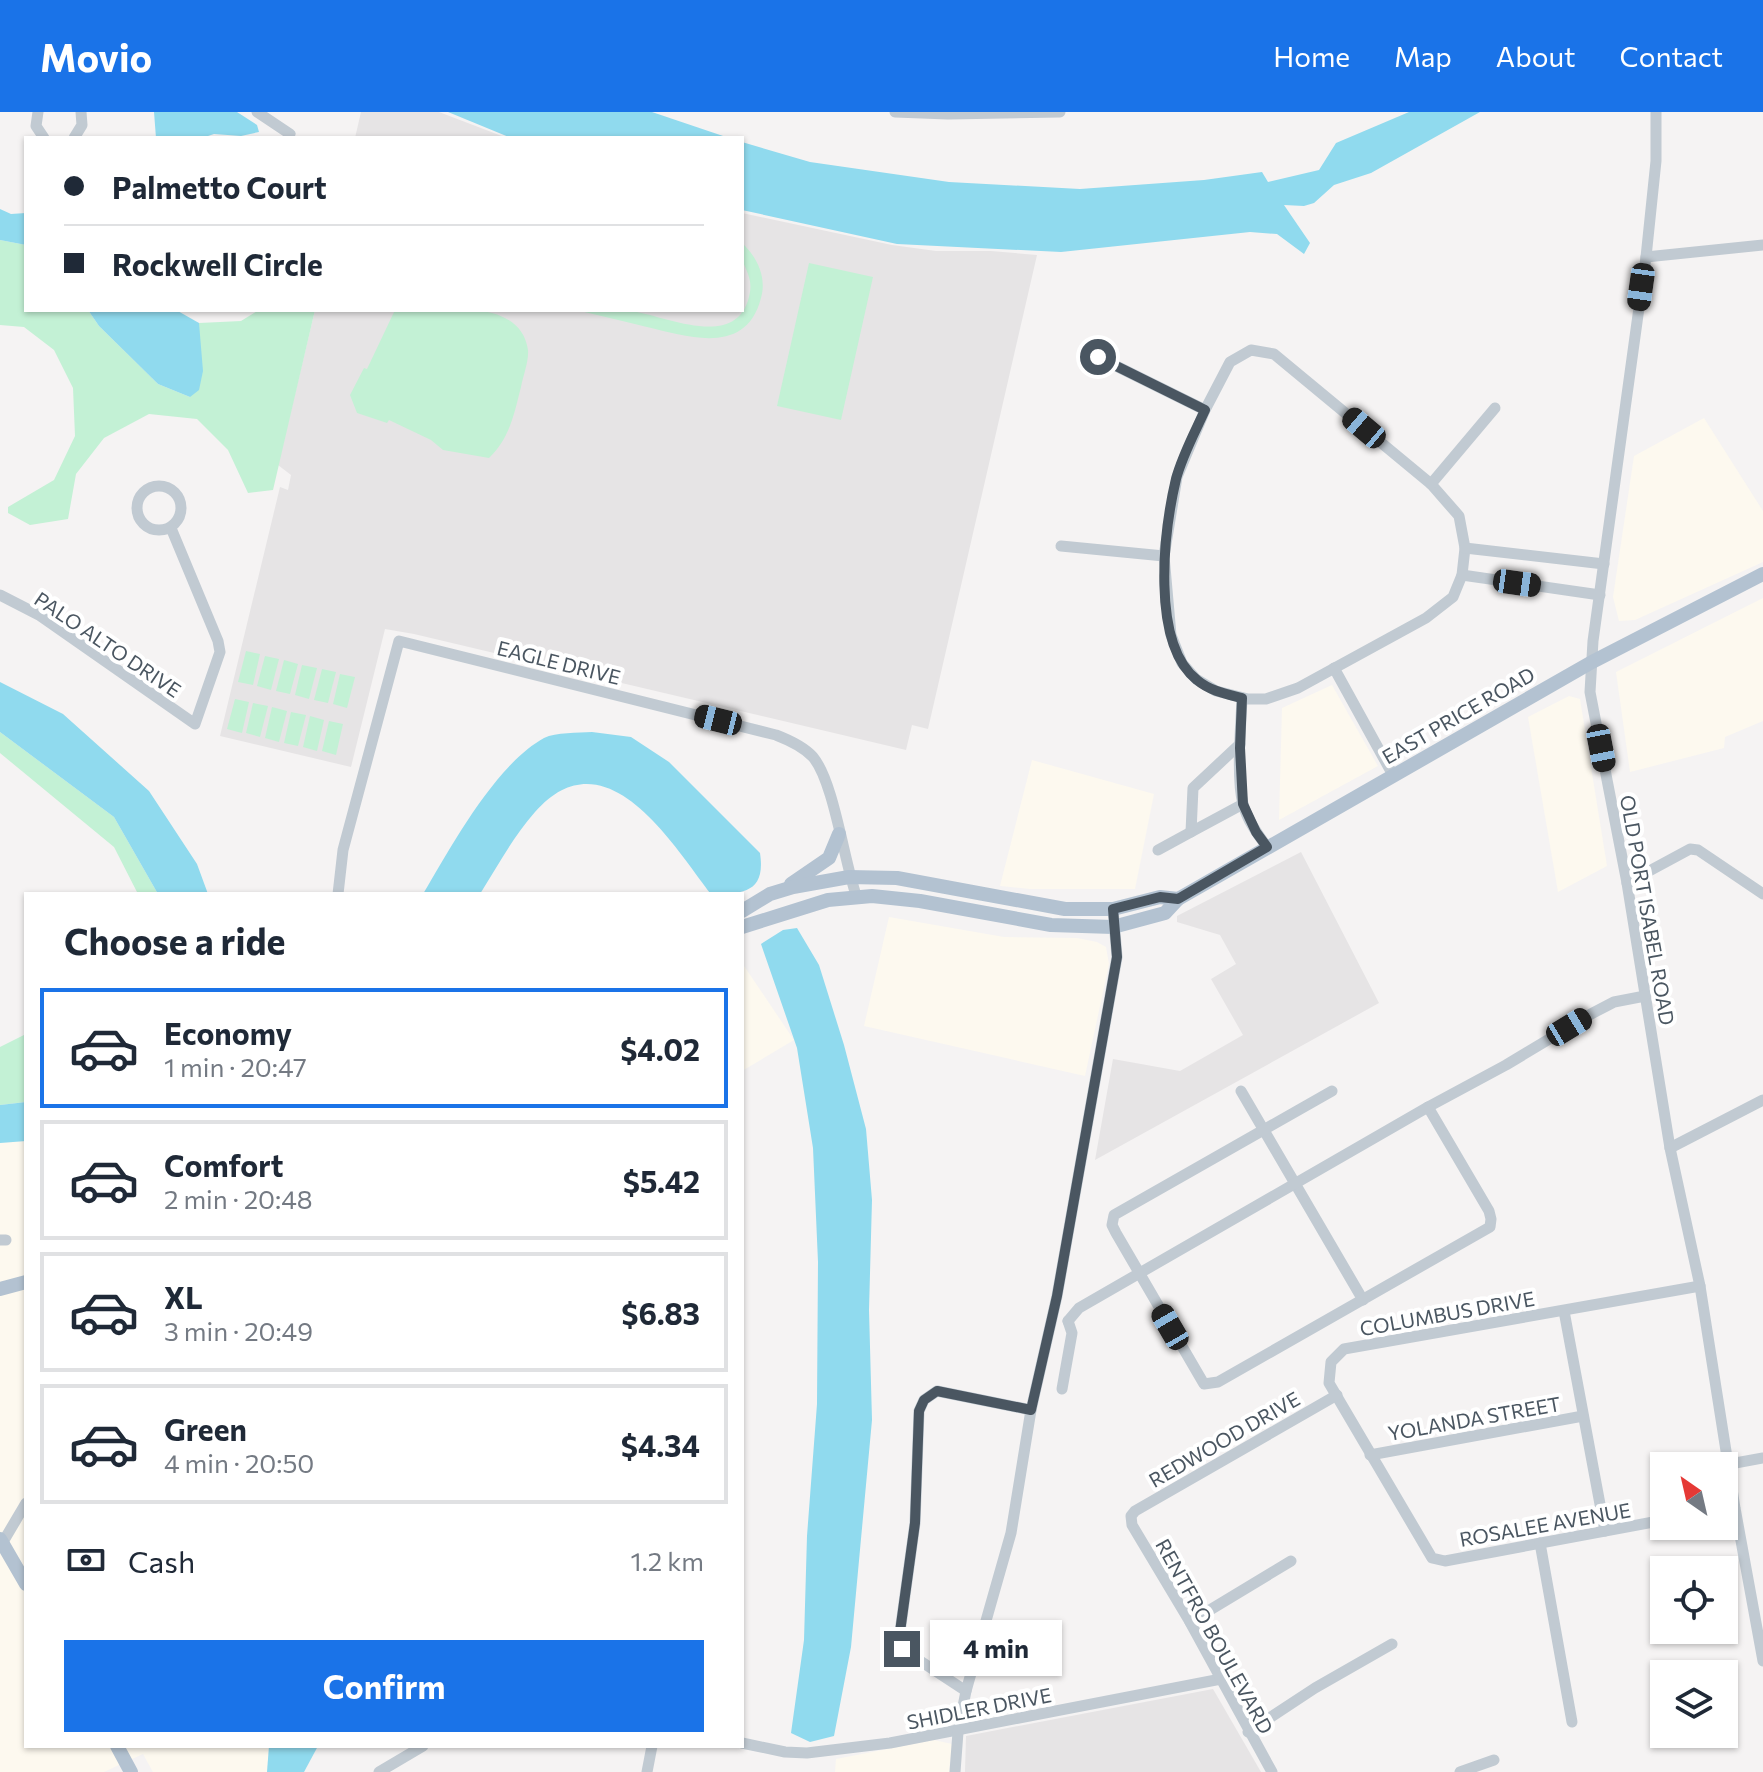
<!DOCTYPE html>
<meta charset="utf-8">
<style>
body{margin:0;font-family:Commissioner,sans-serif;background:#f6f6f7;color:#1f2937;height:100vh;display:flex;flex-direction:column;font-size:30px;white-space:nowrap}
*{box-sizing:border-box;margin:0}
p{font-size:26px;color:#747a83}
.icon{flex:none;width:44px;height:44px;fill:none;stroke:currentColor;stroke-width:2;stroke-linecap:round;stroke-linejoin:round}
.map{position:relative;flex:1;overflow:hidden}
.panel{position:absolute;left:24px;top:780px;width:720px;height:856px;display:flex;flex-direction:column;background:#fff;border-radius:0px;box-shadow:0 2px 6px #0004}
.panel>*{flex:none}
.top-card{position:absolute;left:24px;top:24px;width:720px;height:176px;border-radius:0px;box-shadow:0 2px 6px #0004;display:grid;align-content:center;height:176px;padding:0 40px;background:#fff}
.needle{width:52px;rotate:326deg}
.tools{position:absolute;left:1650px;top:1340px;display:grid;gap:16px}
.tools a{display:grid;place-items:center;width:88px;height:88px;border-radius:0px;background:#fff;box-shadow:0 2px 6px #0004;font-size:40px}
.end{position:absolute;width:36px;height:36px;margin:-18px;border:10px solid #4a5661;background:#fff;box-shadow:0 0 0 4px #fff}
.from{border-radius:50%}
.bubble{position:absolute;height:56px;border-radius:0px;background:#fff;box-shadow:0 2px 6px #0004;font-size:26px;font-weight:700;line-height:56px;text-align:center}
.car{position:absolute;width:24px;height:48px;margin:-24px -12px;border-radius:10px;box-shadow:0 0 6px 2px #0007;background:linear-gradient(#222 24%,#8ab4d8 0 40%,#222 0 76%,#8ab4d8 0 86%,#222 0)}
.top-card b{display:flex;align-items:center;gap:28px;height:76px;font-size:30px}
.top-card b+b{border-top:2px solid #e0e1e3}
.top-card i{width:20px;height:20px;background:#1f2937}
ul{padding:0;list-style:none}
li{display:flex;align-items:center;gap:24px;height:120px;margin:0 16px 12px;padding:0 24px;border:4px solid #e0e1e3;border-radius:0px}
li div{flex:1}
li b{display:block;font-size:30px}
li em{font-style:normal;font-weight:700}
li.on{border-color:#1a73e8}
li>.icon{width:72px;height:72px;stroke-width:1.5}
h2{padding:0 40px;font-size:36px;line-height:96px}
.pay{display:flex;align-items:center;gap:20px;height:88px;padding:0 40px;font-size:30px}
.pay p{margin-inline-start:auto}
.button{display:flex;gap:16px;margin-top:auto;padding:16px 40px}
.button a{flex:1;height:92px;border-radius:0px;background:#1a73e8;color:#fff;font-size:32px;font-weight:700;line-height:92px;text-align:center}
header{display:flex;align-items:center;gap:48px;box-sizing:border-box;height:112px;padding:0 40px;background:#1a73e8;color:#fff}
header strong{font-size:38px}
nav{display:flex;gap:44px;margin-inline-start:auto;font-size:28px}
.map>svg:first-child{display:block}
.commercial{fill:#fdf9ef}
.education{fill:#e6e4e5}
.green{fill:#c3f1d5}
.water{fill:#90daee}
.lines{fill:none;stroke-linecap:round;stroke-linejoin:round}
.minor{stroke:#c1cad2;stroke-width:11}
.major{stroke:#b3c2d1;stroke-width:14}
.route{stroke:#4a5661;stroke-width:10}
.labels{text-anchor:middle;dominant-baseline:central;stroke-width:8;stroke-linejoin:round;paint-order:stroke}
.street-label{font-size:20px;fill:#4a5661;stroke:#fff}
</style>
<header>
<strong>Movio</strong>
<nav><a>Home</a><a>Map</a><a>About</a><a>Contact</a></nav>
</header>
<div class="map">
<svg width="1763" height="1660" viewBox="0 0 1763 1660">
<rect width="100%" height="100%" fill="#f5f3f3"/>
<g class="commercial">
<path d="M1704,306L1763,399V450L1635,508L1619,509L1613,485L1634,344Z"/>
<path d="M1763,486V609L1725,625L1724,636L1630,660L1616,560Z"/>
<path d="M1332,573L1378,654L1279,708L1282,596Z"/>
<path d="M1569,584L1580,587L1607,754L1558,780L1528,605Z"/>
<path d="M1032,648L1154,682L1135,777H1030L1000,774Z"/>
<path d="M889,805L1004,825L1077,826L1097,830L1106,835L1109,852L1085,964L864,914Z"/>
<path d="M742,851L794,928L742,959Z"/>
<path d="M26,1029V1634H269L267,1660H153L143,1642L104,1660H0V1031Z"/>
<path d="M934,1628L952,1632L949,1660H835L836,1647Z"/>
</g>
<g class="education">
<path d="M361,0H439L507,26H355Z"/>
<path d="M742,101L892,133L936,139H991L1037,143L928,617L912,613L906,638L414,522L385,517L351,655L220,624L280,375L288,378L291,363L278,353L315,198H742Z"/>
<path d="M1301,740L1379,891L1095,1048L1113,947L1180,959L1243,923L1211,867L1236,852L1220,823L1177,810V804Z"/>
<path d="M1213,1577L1261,1660H965L966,1624Z"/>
</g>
<g class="green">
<path d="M0,128L26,133V198H88L99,214L158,272L190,285L199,211L241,209L259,198H315L273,378L248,381L228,338L197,307L149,302L104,326L76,362L68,407L30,413L8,401V395L54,368L75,324L73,276L54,238L24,215L0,213Z"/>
<path d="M742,131C757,145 767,165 761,186C746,244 689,225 647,215C624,209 600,204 576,198C594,198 614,196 632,199C669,205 740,240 750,180C752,168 747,160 743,150C741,145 742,137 742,131Z"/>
<path d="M809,151L873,165L841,308L777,294Z"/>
<path d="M395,198C436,198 520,183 528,238C529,249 523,264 521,275C514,302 510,326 489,346L443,338L431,328L389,308L387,311L357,301L350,283L364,256L367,257Z"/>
<path d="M246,539L260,542L253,573L238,570Z"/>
<path d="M265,544L279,547L271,578L257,574Z"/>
<path d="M284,548L298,552L290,582L276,579Z"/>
<path d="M302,553L317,556L309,587L295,583Z"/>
<path d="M322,557L336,560L328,591L314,588Z"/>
<path d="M340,562L355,565L347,596L333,592Z"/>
<path d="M235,587L249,590L242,621L227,617Z"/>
<path d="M253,591L268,594L260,625L246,621Z"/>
<path d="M272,595L287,599L279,630L265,626Z"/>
<path d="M291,600L306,603L298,634L284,631Z"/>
<path d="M310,604L324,608L317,639L303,635Z"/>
<path d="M329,609L343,612L336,643L322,639Z"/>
<path d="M0,620L114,705L158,782H138L114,735L0,641Z"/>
<path d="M26,922V990L0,993V935Z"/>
</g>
<g class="water">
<path d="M154,0H237L257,13L259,20L241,24L214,22L202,26H156Z"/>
<path d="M448,0H652L729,26H511Z"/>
<path d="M1409,0H1480L1371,61L1334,73L1314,91L1304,94L1284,93L1310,131L1304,142L1277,122L1250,120L1061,140L897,132L742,98V30L810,50L949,70L1080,77L1204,68L1262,60L1268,70L1319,58L1336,31Z"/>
<path d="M0,97L11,102L26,101V133L0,128Z"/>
<path d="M88,198H176L199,211L203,259L199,278L190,285L158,272L99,214Z"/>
<path d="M0,570L63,602L149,679L197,752L208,782H158L114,705L0,620Z"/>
<path d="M592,620L631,625L669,650L760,741C766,781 743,782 711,782C672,731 605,620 535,700C513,725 497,755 480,782H423C451,735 495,653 544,626C556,620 578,621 592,620Z"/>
<path d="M797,816L819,853L844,933L866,1017L872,1088L869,1198L872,1308L851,1535L834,1624L810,1630L791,1621L804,1528L807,1424L817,1292L818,1150L813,1036L797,936L761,832L783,818Z"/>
<path d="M26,990V1029L0,1031V993Z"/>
<path d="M269,1634H318L304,1660H267Z"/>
</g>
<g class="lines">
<g class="minor">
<path d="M38,0L36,14L44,26"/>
<path d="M257,0L290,22L288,26"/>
<path d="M895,0L948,2L1060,0"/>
<path d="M1656,0V49L1646,145L1593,529L1590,580L1627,771L1670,1036L1700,1174L1735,1396L1763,1549"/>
<path d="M74,26L82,13L81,0"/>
<path d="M1646,145L1763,133"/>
<path d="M1251,238L1274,242L1431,372L1459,404L1465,436L1462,463L1453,485L1426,506L1298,576L1266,587H1248L1216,579L1196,567L1182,551L1171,523L1164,444L1177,365L1205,298L1230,250Z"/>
<path d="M1098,245L1205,298"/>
<path d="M1431,372L1495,296"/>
<circle cx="159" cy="396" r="22"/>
<path d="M1061,434L1164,444"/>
<path d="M1465,436L1604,452"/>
<path d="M1462,463L1600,483"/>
<path d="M0,483L39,503L195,612L220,540L218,529L171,416"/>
<path d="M1334,556L1393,663"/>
<path d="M1242,586C1241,614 1236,665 1243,692C1247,708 1258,723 1267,735"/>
<path d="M1240,632L1193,676L1191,720L1243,692"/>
<path d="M1158,738L1191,720"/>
<path d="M1627,771L1690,737L1698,738L1763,782"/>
<path d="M338,782L343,738L399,529L776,623C789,628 803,634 813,645C834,670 844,750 857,786"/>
<path d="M1241,979L1363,1188"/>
<path d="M1332,979L1114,1103L1112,1113L1116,1121L1204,1272L1218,1270L1490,1115L1491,1107L1489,1099L1428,995"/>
<path d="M1670,1036L1763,988"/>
<path d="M0,1128H6"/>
<path d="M1564,1199L1605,1419"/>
<path d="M1068,1209L1079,1196L1428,995L1506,953L1591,902L1614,890L1645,884"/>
<path d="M1062,1277L1072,1221L1068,1209"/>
<path d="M1370,1343L1583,1304"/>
<path d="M1730,1352L1763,1346"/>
<path d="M1664,1408L1445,1449L1432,1446L1329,1271L1331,1250L1344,1237L1700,1174"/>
<path d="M1540,1431L1572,1610"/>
<path d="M0,1435L26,1391"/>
<path d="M1190,1510L1291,1449"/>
<path d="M966,1579L902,1537L899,1527L915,1411L919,1299L924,1288L937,1279L1031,1298"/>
<path d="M1248,1620L1315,1576L1392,1532"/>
<path d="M742,1631L785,1640L807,1641L890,1631L1221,1567"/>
<path d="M379,1660L423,1634"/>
<path d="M647,1660L652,1634"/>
<path d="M955,1660L958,1620L966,1579L1011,1421L1031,1298L1057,1184L1117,845L1113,797"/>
<path d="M1272,1660L1190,1510L1132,1413L1131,1404L1135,1399L1337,1283"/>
<path d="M1460,1660L1494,1648"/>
</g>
<g class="major">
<path d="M791,772L829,746L839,722"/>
<path d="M742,799L770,782L793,775L849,765L897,766L1065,797H1113L1160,785L1178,787"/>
<path d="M742,815L828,788L872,784L920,789L1051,813L1113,815L1165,801L1178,787L1592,550L1763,462"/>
<path d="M0,1177L26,1170"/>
<path d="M0,1427L26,1472"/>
<path d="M117,1634L131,1660"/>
</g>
</g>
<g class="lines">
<path class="route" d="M902,1537L899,1527L915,1411L919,1299L924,1288L937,1279L1031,1298L1057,1184L1117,845L1113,797L1160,785L1178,787L1267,735L1256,720L1243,692L1240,636L1242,586C1226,582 1210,579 1197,568C1150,531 1164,418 1176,367C1182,344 1195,320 1205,298L1098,245"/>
</g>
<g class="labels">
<g class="street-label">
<text transform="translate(108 532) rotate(34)">PALO ALTO DRIVE</text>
<text transform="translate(559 550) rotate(14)">EAGLE DRIVE</text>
<text transform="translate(1458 603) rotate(-30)">EAST PRICE ROAD</text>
<text transform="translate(1648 798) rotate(80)">OLD PORT ISABEL ROAD</text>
<text transform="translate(1447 1201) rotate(-10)">COLUMBUS DRIVE</text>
<text transform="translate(1474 1306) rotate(-10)">YOLANDA STREET</text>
<text transform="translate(1224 1327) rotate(-30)">REDWOOD DRIVE</text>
<text transform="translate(1545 1412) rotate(-10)">ROSALEE AVENUE</text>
<text transform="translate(1215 1524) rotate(61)">RENTFRO BOULEVARD</text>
<text transform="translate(979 1596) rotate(-11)">SHIDLER DRIVE</text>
</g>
</g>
</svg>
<div class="tools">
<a><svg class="needle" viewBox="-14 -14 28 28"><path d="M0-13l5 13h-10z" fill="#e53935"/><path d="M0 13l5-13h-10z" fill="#747a83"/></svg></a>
<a><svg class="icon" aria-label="locate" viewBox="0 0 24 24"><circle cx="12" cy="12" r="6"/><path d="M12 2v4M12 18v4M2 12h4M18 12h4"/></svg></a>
<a><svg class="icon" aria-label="layers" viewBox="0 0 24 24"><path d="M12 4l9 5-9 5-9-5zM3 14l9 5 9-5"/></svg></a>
</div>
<i class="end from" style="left:1098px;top:245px"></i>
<i class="end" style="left:902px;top:1537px"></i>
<div class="bubble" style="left:930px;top:1508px;width:132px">4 min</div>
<i class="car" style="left:1641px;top:175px;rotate:188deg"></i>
<i class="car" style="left:1364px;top:316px;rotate:310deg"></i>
<i class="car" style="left:1517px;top:471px;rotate:98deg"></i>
<i class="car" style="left:718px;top:608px;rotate:284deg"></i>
<i class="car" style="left:1601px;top:636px;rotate:169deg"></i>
<i class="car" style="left:1569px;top:915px;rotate:59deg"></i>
<i class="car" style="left:1170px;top:1215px;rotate:330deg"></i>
<div class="top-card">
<b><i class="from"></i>Palmetto Court</b>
<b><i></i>Rockwell Circle</b>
</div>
<section class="panel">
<h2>Choose a ride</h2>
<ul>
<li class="on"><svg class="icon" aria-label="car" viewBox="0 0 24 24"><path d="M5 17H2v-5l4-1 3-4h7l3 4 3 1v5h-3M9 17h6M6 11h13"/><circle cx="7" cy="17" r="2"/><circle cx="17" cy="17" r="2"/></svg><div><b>Economy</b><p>1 min · 20:47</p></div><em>$4.02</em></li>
<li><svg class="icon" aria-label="car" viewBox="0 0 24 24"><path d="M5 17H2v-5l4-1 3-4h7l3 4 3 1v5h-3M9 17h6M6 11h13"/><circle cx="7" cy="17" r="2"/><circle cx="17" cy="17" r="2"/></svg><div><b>Comfort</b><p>2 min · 20:48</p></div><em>$5.42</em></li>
<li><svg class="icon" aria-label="car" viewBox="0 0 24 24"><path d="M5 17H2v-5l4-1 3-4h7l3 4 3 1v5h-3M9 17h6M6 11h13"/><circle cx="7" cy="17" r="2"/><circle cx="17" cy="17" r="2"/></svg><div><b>XL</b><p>3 min · 20:49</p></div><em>$6.83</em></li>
<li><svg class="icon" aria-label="car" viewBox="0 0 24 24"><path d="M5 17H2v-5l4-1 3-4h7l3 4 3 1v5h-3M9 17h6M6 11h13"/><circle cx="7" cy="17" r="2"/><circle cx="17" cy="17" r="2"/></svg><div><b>Green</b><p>4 min · 20:50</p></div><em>$4.34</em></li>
</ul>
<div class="pay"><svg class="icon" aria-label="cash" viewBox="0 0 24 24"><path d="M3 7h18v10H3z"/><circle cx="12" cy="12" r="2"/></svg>Cash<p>1.2 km</p></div>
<div class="button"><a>Confirm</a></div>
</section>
</div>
